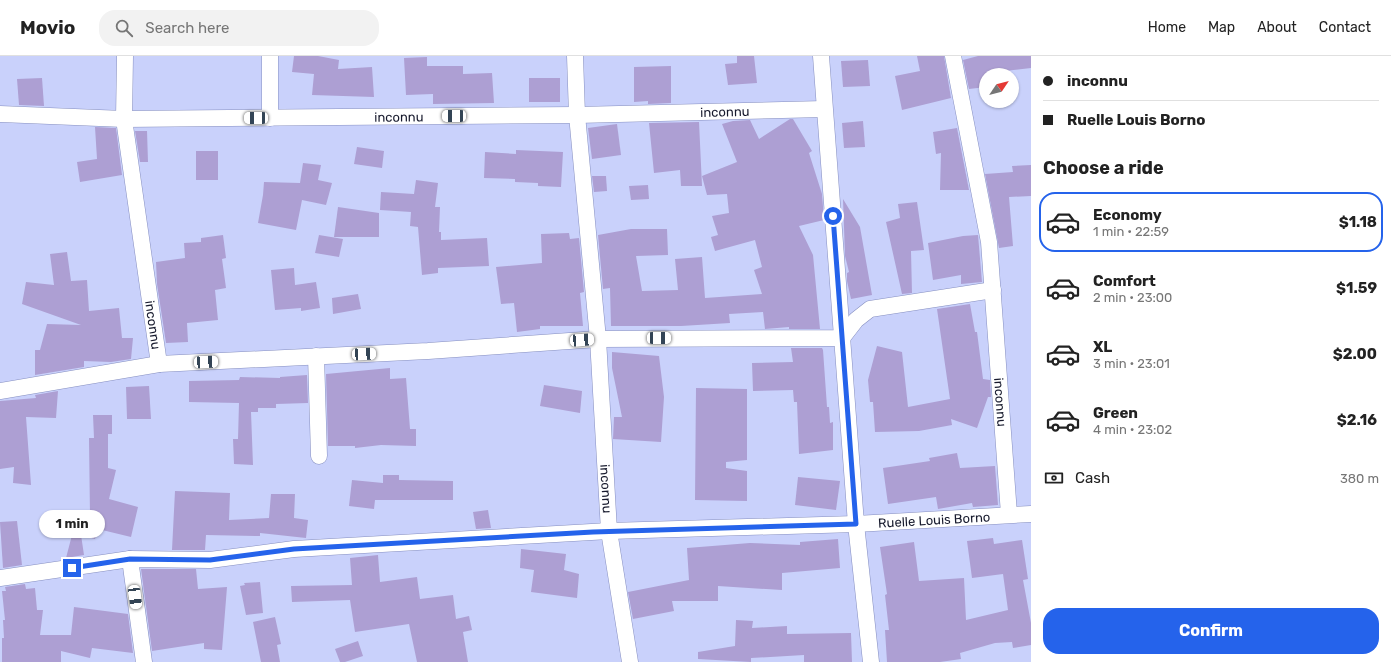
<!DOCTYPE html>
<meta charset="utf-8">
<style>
body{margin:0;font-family:Rubik,sans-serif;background:#f2f2f2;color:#222;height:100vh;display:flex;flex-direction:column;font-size:15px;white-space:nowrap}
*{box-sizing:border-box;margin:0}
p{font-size:13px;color:#767676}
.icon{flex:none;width:22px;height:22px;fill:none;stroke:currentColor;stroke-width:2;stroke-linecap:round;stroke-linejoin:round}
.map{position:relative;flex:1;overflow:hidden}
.sheet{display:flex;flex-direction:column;background:#fff;width:360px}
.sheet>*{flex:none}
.guide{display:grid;align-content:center;height:88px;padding:0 12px;background:#fff}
.needle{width:26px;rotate:55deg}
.tools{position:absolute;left:979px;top:12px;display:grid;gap:8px}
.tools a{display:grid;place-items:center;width:40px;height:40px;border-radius:50%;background:#fff;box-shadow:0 1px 3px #0004;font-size:20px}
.end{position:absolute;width:18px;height:18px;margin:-9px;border:5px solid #2563eb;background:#fff;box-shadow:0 0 0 2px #fff}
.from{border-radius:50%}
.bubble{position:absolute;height:28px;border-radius:14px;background:#fff;box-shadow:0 1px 3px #0004;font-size:13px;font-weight:700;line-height:28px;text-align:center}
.car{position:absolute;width:12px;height:24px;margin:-12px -6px;border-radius:5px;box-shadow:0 0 3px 1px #0007;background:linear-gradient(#fff 24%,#345 0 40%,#fff 0 76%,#345 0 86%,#fff 0)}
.guide b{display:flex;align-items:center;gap:14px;height:38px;font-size:15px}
.guide b+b{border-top:1px solid #e0e0e0}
.guide i{width:10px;height:10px;background:#222}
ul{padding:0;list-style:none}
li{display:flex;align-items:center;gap:12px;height:60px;margin:0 8px 6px;padding:0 4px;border:2px solid transparent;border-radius:16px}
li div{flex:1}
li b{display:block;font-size:15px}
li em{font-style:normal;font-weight:700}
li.selected{border-color:#2563eb}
li>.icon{width:36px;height:36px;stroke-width:1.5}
h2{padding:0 12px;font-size:18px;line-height:48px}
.pay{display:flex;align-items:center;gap:10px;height:44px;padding:0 12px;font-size:15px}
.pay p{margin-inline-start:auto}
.action{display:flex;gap:8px;margin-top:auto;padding:8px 12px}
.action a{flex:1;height:46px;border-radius:16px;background:#2563eb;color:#fff;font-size:16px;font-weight:700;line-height:46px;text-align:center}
header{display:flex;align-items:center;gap:24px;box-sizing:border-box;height:56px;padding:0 20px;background:#fff;border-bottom:1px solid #e0e0e0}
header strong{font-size:19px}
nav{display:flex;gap:22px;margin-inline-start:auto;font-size:14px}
.search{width:280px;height:36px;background:#f2f2f2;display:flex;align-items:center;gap:10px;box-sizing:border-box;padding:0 14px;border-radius:16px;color:#767676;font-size:15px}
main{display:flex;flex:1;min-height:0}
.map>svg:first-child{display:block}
.building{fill:#ad9fd3}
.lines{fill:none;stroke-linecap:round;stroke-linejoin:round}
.minor-casing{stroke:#868fc0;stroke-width:17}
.minor{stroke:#fff;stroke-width:16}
.route{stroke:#2563eb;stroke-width:5}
.labels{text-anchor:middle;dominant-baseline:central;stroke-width:3;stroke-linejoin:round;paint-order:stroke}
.street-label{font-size:13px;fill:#171a2d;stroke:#d8dfff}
</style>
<header>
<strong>Movio</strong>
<div class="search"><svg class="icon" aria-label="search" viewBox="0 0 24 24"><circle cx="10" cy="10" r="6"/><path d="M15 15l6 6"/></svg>Search here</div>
<nav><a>Home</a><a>Map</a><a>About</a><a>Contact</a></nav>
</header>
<main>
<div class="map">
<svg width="1031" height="606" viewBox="0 0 1031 606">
<rect width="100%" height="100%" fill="#c9d1fb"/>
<g class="building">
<path d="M294,0H318L339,4L338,13L372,11L374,41L312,39L314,18L292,16Z"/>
<path d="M737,0H754L757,27L728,29L725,8L737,7Z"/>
<path d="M917,0H944L951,42L902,54L895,20L920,15Z"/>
<path d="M978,0H1031V12L996,16V19H986V31L969,33L963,4Z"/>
<path d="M427,1V10H463V18L492,17L494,47L433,48V38L406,39L404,2Z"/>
<path d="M868,4L870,30L843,31L841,5Z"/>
<path d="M671,10V47L648,48V45L634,46V11Z"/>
<path d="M42,22L44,50L19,49L17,23Z"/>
<rect x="529" y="22" width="31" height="24"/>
<path d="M790,63H793L812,95L809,97L822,138L824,164L799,170L813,199L820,273H789V271L765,273L763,256L729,258L730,267L681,270H611L610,232L603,233L598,179L631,173H667L668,199L636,200L642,235L678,234L675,203L702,201L705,242L762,238L754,214L762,211L755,184L715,195L711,181L718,179L712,160L729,157L727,138L707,139L702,120L737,106L722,68L733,65L750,64L759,83Z"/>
<path d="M863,65L865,91L844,92L842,67Z"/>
<path d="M699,66L702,130H681L680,114L654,117L649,67Z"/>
<path d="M617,68L621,99L592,103L588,72Z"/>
<path d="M95,71L116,72L122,119L80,126L77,106L97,103Z"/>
<path d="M957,72L969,134H940L941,97L936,98L933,76Z"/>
<path d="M135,75H147L148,106H140Z"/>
<path d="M357,91L384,95L382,112L354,108Z"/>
<path d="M516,94L563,96L561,131L538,130V127L515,126V123L484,122L485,96L516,98Z"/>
<rect x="196" y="95" width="22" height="29"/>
<path d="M303,107L321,109L318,124L332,127L326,149L302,144L296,174L258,167L263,139L264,126L300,127Z"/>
<path d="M1031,109V140L1009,141L1013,190L999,192L985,118L1013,116L1012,110Z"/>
<path d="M592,120H606L607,135L594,136Z"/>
<path d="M416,124L438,127L435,151H440L439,176H441V184L487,182L489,210L438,212V217L422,219L418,171L410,170L411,156L380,154L381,136L414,138Z"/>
<path d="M648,129L649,143L631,144L629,130Z"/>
<path d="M843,143L860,171L872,239L851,243L847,225V217L849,216L845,200Z"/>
<path d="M917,146L924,194L911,195L912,237L902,238L886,166L900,162L898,148Z"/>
<path d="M338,151L379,157V181H334Z"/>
<path d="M569,177L570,183L579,182L584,236L580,237L583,270H540V273L517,276L514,247L501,248L496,211L542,207L541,178Z"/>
<path d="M223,179L226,202L222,203L226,232L215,234L218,264L187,267L188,286L166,287L157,228L156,206L185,202L184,187L201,186V182Z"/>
<path d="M319,179L343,183L339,201L315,197Z"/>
<path d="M978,179L982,226L961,228V219L933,224L928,187L963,180Z"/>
<path d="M67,196L71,225L87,224L89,255L119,252L122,282H133L131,303L111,306L84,305V311L35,319V294H40L47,268L81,269L22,248L26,226L54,229L50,198Z"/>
<path d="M294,212L295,229L316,226L320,252L301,255V252L275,254L271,214Z"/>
<path d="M358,238L361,253L333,258L332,242Z"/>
<path d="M970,248L975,276H977L983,323L990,324L991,341H988L977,372L951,363L952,369L919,375L875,376L873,346H870L868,324L877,290L902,296L908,351L950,343L937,253Z"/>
<path d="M791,292H822L823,294L827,351H829L830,367L833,366V394L799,398L797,346H794L793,334L753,335L752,307L793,306Z"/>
<path d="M612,296L659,300L664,341L661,386L613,383L614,361H622L612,312Z"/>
<path d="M390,312V323L406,322L410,373H416V390L381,389L355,392V390H328L326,318Z"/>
<path d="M307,319L308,347L276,348V352H258V356H251L253,409L234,408L233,383H238L239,347L189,346V325L239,324L240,321L280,322V321Z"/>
<path d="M544,329L582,335L580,357L540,350Z"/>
<path d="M149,330L151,363H127L126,331Z"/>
<path d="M696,332L747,333V404L726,406V412L747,415V445L695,444Z"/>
<path d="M58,335L56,362L26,361L31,429L13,427L14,411L0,413V345L36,342L35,339Z"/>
<path d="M93,359H112V378H108V412L116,414L109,443L138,451L131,481L98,473L95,483L81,479L84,499L66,502L78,456L90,459L89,382H94Z"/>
<path d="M957,397L960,412L995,410L998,449L973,451L972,447L938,453L936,441L888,448L883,412L930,405L929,402Z"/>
<path d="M383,419H399V424L453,425V444H375L374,453L349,450L352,424L383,427Z"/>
<path d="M798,421L840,425L836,454L795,449Z"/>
<path d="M175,435L230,437L229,464L269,462L271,438H295L294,462L308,464L306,482L260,477V480L206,479L205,494H172Z"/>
<path d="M488,454L491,472L476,473L473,456Z"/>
<path d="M17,465L22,509L3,512L0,466Z"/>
<path d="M993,482L994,488L1022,484L1028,523L1023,524L1031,567V589L1013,592L1012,586L995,587L960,597L961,603L940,606H887L885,574H889L885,539L887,538L880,491L914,486L919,525L964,522L966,564L1008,554L1003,518L972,522L967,485Z"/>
<path d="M838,483L840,512L782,517V534L718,530V545H672L674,555L633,563L628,536L689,524L687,492L750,487L800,489V486Z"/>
<path d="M521,493L566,498L564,514L579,518L577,542L531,536L534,514L520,512Z"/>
<path d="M378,499L380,526L417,521L420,543L453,539L456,563L469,560L472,574L463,576L468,606H417L409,568L355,576L350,544L292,546L291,530L352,529L350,502Z"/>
<path d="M141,513H196L198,533L227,531L222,594L204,593V587L152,595Z"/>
<path d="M260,526L263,557L246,559L240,530L245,529L244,527Z"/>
<path d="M25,528L26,533L35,532L37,554H43L40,579H71L74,551L128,558L133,597L92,592L90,602L61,595V606H2V582H4L3,564H5L2,535H6L5,531Z"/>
<path d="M275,561L281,588L277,589L280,606H261L253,566Z"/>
<path d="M736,564L753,565L752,572L787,570V578L851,577L852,606H804V599L751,602V606L698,603V596L735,590Z"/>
<path d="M358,585L363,600L345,606H340L335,593Z"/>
</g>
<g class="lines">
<g class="minor-casing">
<g id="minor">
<path id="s1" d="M125,0L124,63L159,308"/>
<path id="s2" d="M575,0L577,59L598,283L609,475L630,606"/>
<path d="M821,0L856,468L871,606"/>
<path id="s3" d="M953,0L989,186L1009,458"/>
<path id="s4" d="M0,58L124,63L577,59L824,53"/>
<path d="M270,62V0"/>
<path d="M316,300L319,400"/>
<path d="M0,335L159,308L428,295L598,283L842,282L856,264L870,253L993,234"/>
<path d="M130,503L144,606"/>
<path id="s5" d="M0,522L130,503L210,504L294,493L609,475L856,468L1031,458"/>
</g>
</g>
<use href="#minor" class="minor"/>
</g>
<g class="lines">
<path class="route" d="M72,512L130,503L210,504L294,493L593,476L856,468L833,160"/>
</g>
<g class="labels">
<g class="street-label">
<text stroke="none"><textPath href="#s4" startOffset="725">inconnu</textPath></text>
<text stroke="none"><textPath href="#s4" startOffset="399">inconnu</textPath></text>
<text stroke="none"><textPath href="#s1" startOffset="271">inconnu</textPath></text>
<text stroke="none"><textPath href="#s3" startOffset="350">inconnu</textPath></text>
<text stroke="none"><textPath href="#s2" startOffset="434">inconnu</textPath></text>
<text stroke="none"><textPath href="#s5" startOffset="937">Ruelle Louis Borno</textPath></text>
</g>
</g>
</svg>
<div class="tools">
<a><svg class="needle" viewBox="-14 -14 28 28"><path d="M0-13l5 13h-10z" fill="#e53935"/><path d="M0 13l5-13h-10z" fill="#767676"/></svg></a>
</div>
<i class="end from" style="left:833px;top:160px"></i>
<i class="end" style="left:72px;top:512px"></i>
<div class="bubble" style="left:39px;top:454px;width:66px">1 min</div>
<i class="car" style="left:454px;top:60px;rotate:270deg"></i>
<i class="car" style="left:256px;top:62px;rotate:270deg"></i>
<i class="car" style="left:659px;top:282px;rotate:90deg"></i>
<i class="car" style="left:582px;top:284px;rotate:86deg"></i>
<i class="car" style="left:364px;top:298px;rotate:87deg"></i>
<i class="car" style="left:206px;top:306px;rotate:87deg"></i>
<i class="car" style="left:135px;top:541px;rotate:172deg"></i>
</div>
<section class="sheet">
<div class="guide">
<b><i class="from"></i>inconnu</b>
<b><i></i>Ruelle Louis Borno</b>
</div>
<h2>Choose a ride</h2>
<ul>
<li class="selected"><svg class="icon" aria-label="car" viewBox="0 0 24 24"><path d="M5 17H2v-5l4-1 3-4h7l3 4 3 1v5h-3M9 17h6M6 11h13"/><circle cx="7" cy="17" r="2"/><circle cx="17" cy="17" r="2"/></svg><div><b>Economy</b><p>1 min · 22:59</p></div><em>$1.18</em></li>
<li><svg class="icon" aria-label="car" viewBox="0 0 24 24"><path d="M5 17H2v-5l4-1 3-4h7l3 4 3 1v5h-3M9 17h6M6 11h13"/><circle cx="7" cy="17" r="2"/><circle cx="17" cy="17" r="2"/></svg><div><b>Comfort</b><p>2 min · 23:00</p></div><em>$1.59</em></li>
<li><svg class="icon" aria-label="car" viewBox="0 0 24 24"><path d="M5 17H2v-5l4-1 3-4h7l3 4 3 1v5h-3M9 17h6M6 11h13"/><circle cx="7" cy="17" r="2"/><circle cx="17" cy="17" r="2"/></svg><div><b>XL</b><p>3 min · 23:01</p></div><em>$2.00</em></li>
<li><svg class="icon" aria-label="car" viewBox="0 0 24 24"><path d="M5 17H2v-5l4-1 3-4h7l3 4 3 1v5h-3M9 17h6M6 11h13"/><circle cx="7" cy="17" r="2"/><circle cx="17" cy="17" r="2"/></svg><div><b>Green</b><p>4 min · 23:02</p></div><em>$2.16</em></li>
</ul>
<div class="pay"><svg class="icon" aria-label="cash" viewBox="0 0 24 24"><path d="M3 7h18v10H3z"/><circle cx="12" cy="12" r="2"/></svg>Cash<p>380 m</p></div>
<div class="action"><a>Confirm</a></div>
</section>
</main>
